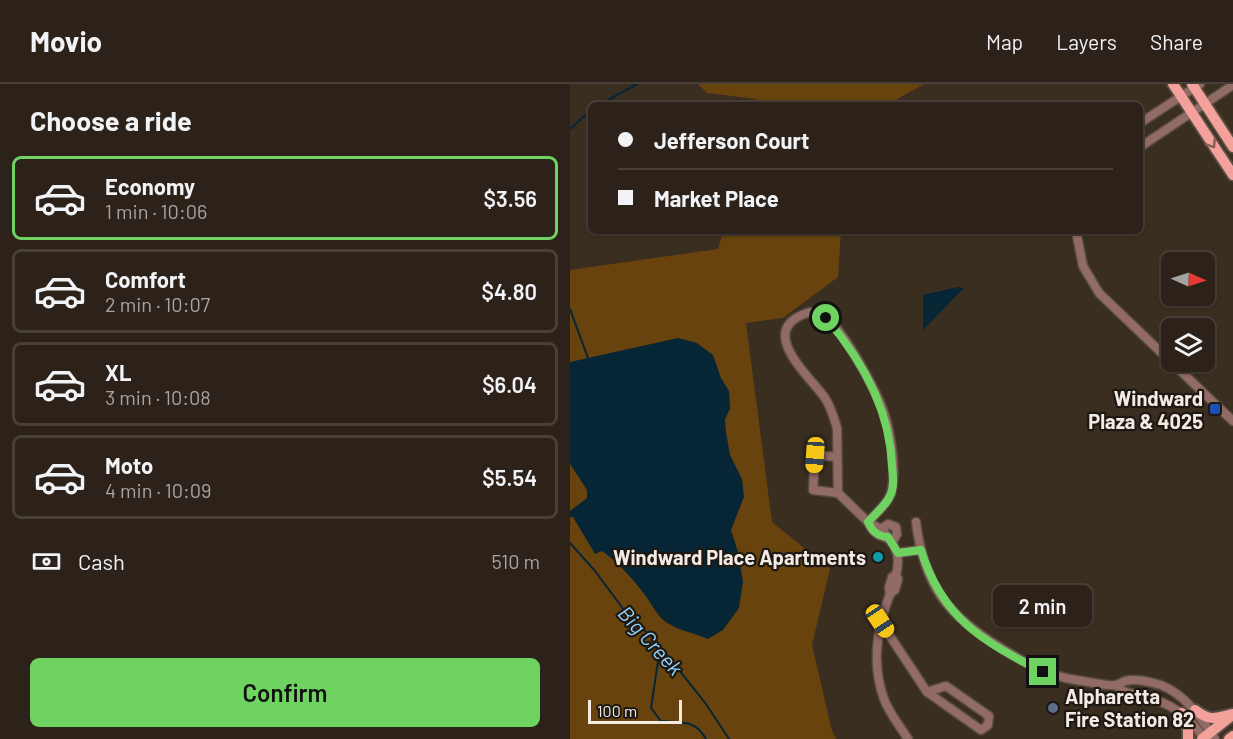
<!DOCTYPE html>
<meta charset="utf-8">
<style>
body{margin:0;font-family:Barlow,sans-serif;background:#382f26;color:#f1f3f6;height:100vh;display:flex;flex-direction:column;font-size:22px;white-space:nowrap}
*{box-sizing:border-box;margin:0}
p{font-size:20px;color:#a6a4a2}
.icon{flex:none;width:33px;height:33px;fill:none;stroke:currentColor;stroke-width:2;stroke-linecap:round;stroke-linejoin:round}
.map{position:relative;flex:1;overflow:hidden}
.panel{display:flex;flex-direction:column;background:#2c2219;width:570px}
.panel>*{flex:none}
.banner{position:absolute;left:18px;top:18px;width:555px;height:132px;border-radius:9px;box-shadow:0 2px 4px #0004,0 0 0 2px #483f38;display:grid;align-content:center;height:132px;padding:0 30px;background:#2c2219}
.needle{width:39px;rotate:93deg}
.controls{position:absolute;left:591px;top:168px;display:grid;gap:12px}
.controls a{display:grid;place-items:center;width:54px;height:54px;border-radius:9px;background:#2c2219;box-shadow:0 2px 4px #0004,0 0 0 2px #483f38;font-size:30px}
.scale{position:absolute;left:18px;bottom:15px;width:94px;box-sizing:border-box;padding-left:6px;border:3px solid #f3ebe3;border-top:0;font-size:16px;line-height:21px;white-space:nowrap;color:#f3ebe3;-webkit-text-stroke:4px #1d1812;paint-order:stroke}
.end{position:absolute;width:27px;height:27px;margin:-14px;border:8px solid #6ed360;background:#111;box-shadow:0 0 0 3px #111}
.from{border-radius:50%}
.bubble{position:absolute;height:42px;border-radius:9px;background:#2c2219;box-shadow:0 2px 4px #0004,0 0 0 2px #483f38;font-size:20px;font-weight:600;line-height:42px;text-align:center}
.car{position:absolute;width:18px;height:36px;margin:-18px -9px;border-radius:8px;box-shadow:0 0 4px 2px #0007;background:linear-gradient(#f5c518 24%,#345 0 40%,#f5c518 0 76%,#345 0 86%,#f5c518 0)}
.banner b{display:flex;align-items:center;gap:21px;height:57px;font-size:22px}
.banner b+b{border-top:2px solid #483f38}
.banner i{width:15px;height:15px;background:#f1f3f6}
ul{padding:0;list-style:none}
li{display:flex;align-items:center;gap:18px;height:84px;margin:0 12px 9px;padding:0 18px;border:3px solid #483f38;border-radius:9px}
li div{flex:1}
li b{display:block;font-size:22px}
li em{font-style:normal;font-weight:600}
li.current{border-color:#6ed360}
li>.icon{width:54px;height:54px;stroke-width:1.5}
h2{padding:0 30px;font-size:27px;line-height:72px}
.pay{display:flex;align-items:center;gap:15px;height:66px;padding:0 30px;font-size:22px}
.pay p{margin-inline-start:auto}
.cta{display:flex;gap:12px;margin-top:auto;padding:12px 30px}
.cta a{flex:1;height:69px;border-radius:9px;background:#6ed360;color:#111;font-size:24px;font-weight:600;line-height:69px;text-align:center}
header{display:flex;align-items:center;gap:36px;box-sizing:border-box;height:84px;padding:0 30px;background:#2c2219;border-bottom:2px solid #483f38}
header strong{font-size:28px}
nav{display:flex;gap:33px;margin-inline-start:auto;font-size:21px}
main{display:flex;flex:1;min-height:0}
.map>svg:first-child{display:block}
.green{fill:#68430e}
.water{fill:#062535}
.lines{fill:none;stroke-linecap:round;stroke-linejoin:round}
.stream{stroke:#062535;stroke-width:2}
.minor-casing{stroke:#584c40;stroke-width:11}
.major-casing{stroke:#584c40;stroke-width:14}
.minor{stroke:#926a66;stroke-width:8}
.major{stroke:#f3a19a;stroke-width:10}
.oneway{stroke:#885c56}
.route{stroke:#6ed360;stroke-width:8}
.transit-dot{fill:#1a4fb4;stroke:#1d1812;stroke-width:2}
.culture-dot{fill:#0f9aa8;stroke:#1d1812;stroke-width:2}
.service-dot{fill:#5c6f8a;stroke:#1d1812;stroke-width:2}
.labels{text-anchor:middle;dominant-baseline:central;stroke-width:4.5;stroke-linejoin:round;paint-order:stroke}
.poi-label{font-size:20px;font-weight:bold;fill:#f3ebe3;stroke:#1d1812;text-anchor:end}
.water-label{font-size:21px;font-style:italic;fill:#90d3fa;stroke:#1d1812}
</style>
<header>
<strong>Movio</strong>
<nav><a>Map</a><a>Layers</a><a>Share</a></nav>
</header>
<main>
<section class="panel">
<h2>Choose a ride</h2>
<ul>
<li class="current"><svg class="icon" aria-label="car" viewBox="0 0 24 24"><path d="M5 17H2v-5l4-1 3-4h7l3 4 3 1v5h-3M9 17h6M6 11h13"/><circle cx="7" cy="17" r="2"/><circle cx="17" cy="17" r="2"/></svg><div><b>Economy</b><p>1 min · 10:06</p></div><em>$3.56</em></li>
<li><svg class="icon" aria-label="car" viewBox="0 0 24 24"><path d="M5 17H2v-5l4-1 3-4h7l3 4 3 1v5h-3M9 17h6M6 11h13"/><circle cx="7" cy="17" r="2"/><circle cx="17" cy="17" r="2"/></svg><div><b>Comfort</b><p>2 min · 10:07</p></div><em>$4.80</em></li>
<li><svg class="icon" aria-label="car" viewBox="0 0 24 24"><path d="M5 17H2v-5l4-1 3-4h7l3 4 3 1v5h-3M9 17h6M6 11h13"/><circle cx="7" cy="17" r="2"/><circle cx="17" cy="17" r="2"/></svg><div><b>XL</b><p>3 min · 10:08</p></div><em>$6.04</em></li>
<li><svg class="icon" aria-label="car" viewBox="0 0 24 24"><path d="M5 17H2v-5l4-1 3-4h7l3 4 3 1v5h-3M9 17h6M6 11h13"/><circle cx="7" cy="17" r="2"/><circle cx="17" cy="17" r="2"/></svg><div><b>Moto</b><p>4 min · 10:09</p></div><em>$5.54</em></li>
</ul>
<div class="pay"><svg class="icon" aria-label="cash" viewBox="0 0 24 24"><path d="M3 7h18v10H3z"/><circle cx="12" cy="12" r="2"/></svg>Cash<p>510 m</p></div>
<div class="cta"><a>Confirm</a></div>
</section>
<div class="map">
<svg width="663" height="655" viewBox="0 0 663 655">
<rect width="100%" height="100%" fill="#3a2e21"/>
<g class="green">
<path d="M128,0H354L317,21H185L186,15L137,9Z"/>
<path d="M153,147H271L268,193L213,234L176,239L202,438L260,485L242,561L262,647L266,655H0V186L148,165Z"/>
</g>
<g class="water">
<path d="M388,203L394,204L353,246V211Z"/>
<path d="M108,254L127,259L143,271L151,294L159,307L160,325L155,335L156,348L160,371L172,395L174,413L161,446L168,468L173,498L169,524L153,546L138,555C123,548 103,546 91,534C85,527 80,518 75,511C63,495 48,478 32,467L25,470L3,433H0V427L17,414V406L0,380V278Z"/>
</g>
<g class="lines">
<g class="stream">
<path d="M29,21L67,0"/>
<path d="M0,45L21,26"/>
<path d="M0,225L18,274"/>
<path d="M0,459L25,487L60,534L83,554L105,581L136,620L159,655"/>
<path d="M90,564L81,624L91,637C111,639 125,635 136,655"/>
</g>
<g class="minor-casing">
<g id="minor">
<path d="M570,39L630,0"/>
<path d="M570,63L663,1"/>
<path d="M506,147L513,182L529,209L663,337"/>
<path d="M240,228C246,229 252,230 257,234C275,249 308,309 315,332C321,352 326,385 322,405C320,418 307,428 298,438L268,409L267,344C264,334 261,323 255,314C238,290 184,245 240,228Z"/>
<path d="M267,373L245,371L243,406L268,409"/>
<path d="M298,438L314,447L318,454C307,452 302,447 298,438Z"/>
<path d="M346,438C354,502 377,531 431,564C455,579 479,592 506,596C516,597 538,603 547,601C550,600 552,598 555,597C566,594 581,598 591,601C616,611 631,634 645,655"/>
<path d="M308,447L318,440L326,443L327,450L322,459"/>
<path d="M318,454C328,465 330,476 326,491"/>
<path d="M328,469L350,466"/>
<path d="M326,491L328,495L325,506L320,510L319,504L322,493Z"/>
<path d="M320,510C307,544 301,579 314,615C319,629 330,642 338,655"/>
<path d="M310,537L357,608"/>
<path d="M546,601C554,610 562,609 572,612C599,618 620,631 634,655"/>
<path d="M376,602L419,632L418,641L411,646L357,608Z"/>
</g>
</g>
<g class="major-casing">
<g id="major">
<path d="M603,0L663,91"/>
<path d="M622,0L663,63"/>
<path d="M625,626C641,638 645,634 663,630"/>
<path d="M612,629L618,645V655"/>
<path d="M632,655L660,633"/>
<path d="M659,655L663,652"/>
</g>
</g>
<use href="#minor" class="minor"/>
<use href="#major" class="major"/>
</g>
<defs><path id="oneway-chevron" d="M-2-3.5L2.5 0L-2 3.5" fill="none" stroke-width="1.6" stroke-linecap="round" stroke-linejoin="round" transform="scale(1.5)"/></defs>
<use class="oneway" href="#oneway-chevron" transform="translate(642 60) rotate(57)"/>
<g class="lines">
<path class="route" d="M256,234C292,276 320,326 322,382C323,392 325,404 319,414C314,423 305,430 298,438C302,447 307,452 318,453L328,469L351,466C372,534 412,557 473,588"/>
</g>
<rect class="transit-dot" x="639" y="319" width="12" height="12" rx="3"/>
<circle class="culture-dot" cx="308" cy="473" r="6"/>
<circle class="service-dot" cx="483" cy="624" r="6"/>
<g class="labels">
<g class="poi-label">
<text x="633" y="314">Windward<tspan x="633" dy="23">Plaza &amp; 4025</tspan></text>
<text x="296" y="473">Windward Place Apartments</text>
<text x="495" y="612" text-anchor="start">Alpharetta<tspan x="495" dy="23">Fire Station 82</tspan></text>
</g>
<g class="water-label">
<text transform="translate(81 556) rotate(48)">Big Creek</text>
</g>
</g>
</svg>
<div class="controls">
<a><svg class="needle" viewBox="-14 -14 28 28"><path d="M0-13l5 13h-10z" fill="#e53935"/><path d="M0 13l5-13h-10z" fill="#a6a4a2"/></svg></a>
<a><svg class="icon" aria-label="layers" viewBox="0 0 24 24"><path d="M12 4l9 5-9 5-9-5zM3 14l9 5 9-5"/></svg></a>
</div>
<div class="scale">100 m</div>
<i class="end from" style="left:256px;top:234px"></i>
<i class="end" style="left:473px;top:588px"></i>
<div class="bubble" style="left:423px;top:501px;width:99px">2 min</div>
<i class="car" style="left:245px;top:371px;rotate:184deg"></i>
<i class="car" style="left:310px;top:537px;rotate:146deg"></i>
<div class="banner">
<b><i class="from"></i>Jefferson Court</b>
<b><i></i>Market Place</b>
</div>
</div>
</main>
